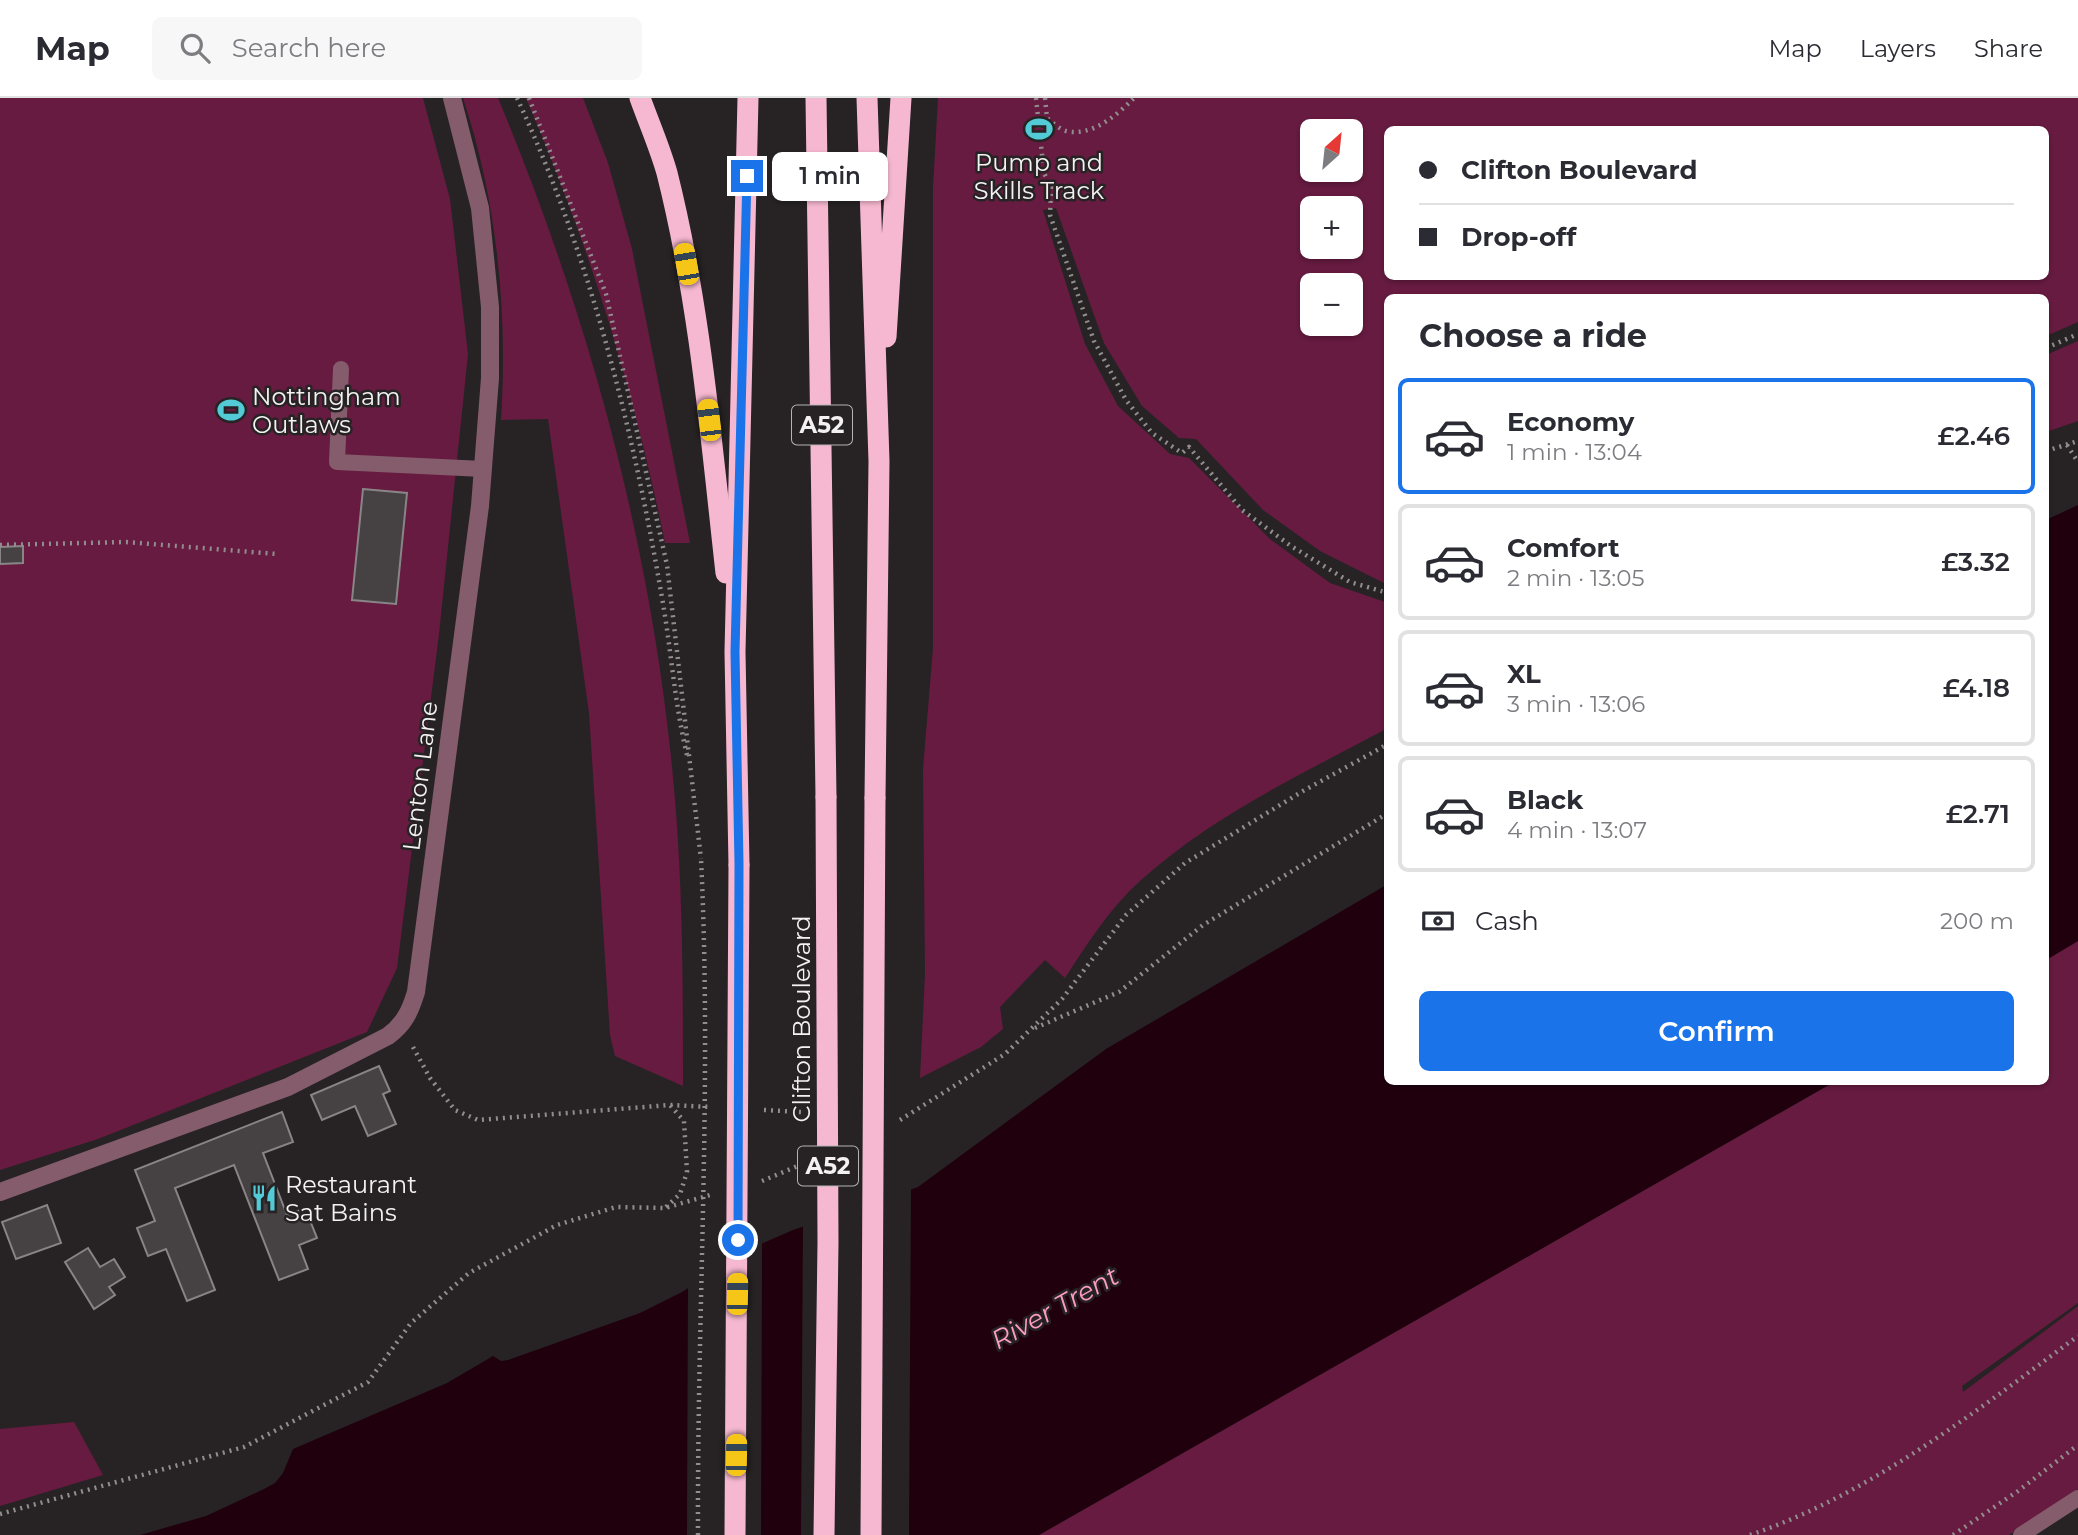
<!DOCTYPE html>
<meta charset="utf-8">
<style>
body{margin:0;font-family:Montserrat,sans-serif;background:#f7f7f7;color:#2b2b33;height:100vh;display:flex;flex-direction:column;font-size:26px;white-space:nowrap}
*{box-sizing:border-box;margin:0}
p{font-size:23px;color:#7c7c81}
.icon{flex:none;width:38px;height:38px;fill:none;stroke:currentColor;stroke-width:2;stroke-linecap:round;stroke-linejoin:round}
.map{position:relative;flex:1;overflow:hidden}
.drawer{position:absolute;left:1384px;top:196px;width:665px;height:791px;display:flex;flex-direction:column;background:#fff;border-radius:10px;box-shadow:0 2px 5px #0004}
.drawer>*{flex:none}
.guide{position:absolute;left:1384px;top:28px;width:665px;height:154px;border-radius:10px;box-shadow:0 2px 5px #0004;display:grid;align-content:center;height:154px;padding:0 35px;background:#fff}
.needle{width:46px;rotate:27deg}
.tools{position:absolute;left:1300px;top:21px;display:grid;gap:14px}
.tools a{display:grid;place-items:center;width:63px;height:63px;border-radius:10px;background:#fff;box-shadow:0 2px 5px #0004;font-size:35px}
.end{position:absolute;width:32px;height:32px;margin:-16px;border:9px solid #1a73e8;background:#fff;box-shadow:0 0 0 4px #fff}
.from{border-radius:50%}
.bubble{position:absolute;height:49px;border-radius:10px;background:#fff;box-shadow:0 2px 5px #0004;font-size:23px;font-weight:600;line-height:49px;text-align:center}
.car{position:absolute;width:21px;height:42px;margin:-21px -10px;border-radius:9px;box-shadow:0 0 5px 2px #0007;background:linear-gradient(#f5c518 24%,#345 0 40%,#f5c518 0 76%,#345 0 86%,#f5c518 0)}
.guide b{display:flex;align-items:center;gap:24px;height:66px;font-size:26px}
.guide b+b{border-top:2px solid #e1e1e2}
.guide i{width:18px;height:18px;background:#2b2b33}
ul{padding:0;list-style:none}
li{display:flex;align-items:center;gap:21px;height:116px;margin:0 14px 10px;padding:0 21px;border:4px solid #e1e1e2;border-radius:10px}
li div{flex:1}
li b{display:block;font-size:26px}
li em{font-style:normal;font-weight:600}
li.current{border-color:#1a73e8}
li>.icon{width:63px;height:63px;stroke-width:1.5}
h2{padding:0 35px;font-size:32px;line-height:84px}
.pay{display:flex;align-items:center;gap:18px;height:77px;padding:0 35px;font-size:26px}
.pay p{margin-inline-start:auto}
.button{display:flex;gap:14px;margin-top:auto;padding:14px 35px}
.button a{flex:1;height:80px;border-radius:10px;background:#1a73e8;color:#fff;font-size:28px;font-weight:600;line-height:80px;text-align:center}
header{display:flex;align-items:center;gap:42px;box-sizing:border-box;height:98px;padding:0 35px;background:#fff;border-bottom:2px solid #e1e1e2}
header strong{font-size:33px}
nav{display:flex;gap:38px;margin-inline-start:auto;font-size:24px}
.search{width:490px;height:63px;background:#f7f7f7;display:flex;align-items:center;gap:18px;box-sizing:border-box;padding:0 24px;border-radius:10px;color:#7c7c81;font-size:26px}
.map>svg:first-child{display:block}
.green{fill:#671b40;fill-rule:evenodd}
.water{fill:#20000d}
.pier{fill:#272324}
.building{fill:#464243;stroke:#898586;stroke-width:2}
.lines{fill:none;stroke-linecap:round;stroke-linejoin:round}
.path{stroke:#928e8f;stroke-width:4.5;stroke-dasharray:2 5;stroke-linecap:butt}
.lane{stroke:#855c6c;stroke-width:16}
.street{stroke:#855c6c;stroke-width:18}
.highway{stroke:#f6b8d0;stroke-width:21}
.path-bridge{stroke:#928e8f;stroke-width:4.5;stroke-dasharray:2 5;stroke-linecap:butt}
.highway-bridge{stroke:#f6b8d0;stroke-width:21}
.route{stroke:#1a73e8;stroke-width:9}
.labels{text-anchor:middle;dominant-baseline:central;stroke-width:5;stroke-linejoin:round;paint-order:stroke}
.shield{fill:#272324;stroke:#b6b3b4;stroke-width:2}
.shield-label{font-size:23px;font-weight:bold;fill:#f4f1f2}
.poi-label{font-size:24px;fill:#f4f1f2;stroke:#272324;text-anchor:start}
.street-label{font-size:24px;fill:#f4f1f2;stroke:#272324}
.water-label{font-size:26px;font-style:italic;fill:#fe9bc4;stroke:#272324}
</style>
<header>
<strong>Map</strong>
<div class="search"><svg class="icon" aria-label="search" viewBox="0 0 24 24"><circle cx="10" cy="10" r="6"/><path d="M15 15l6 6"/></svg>Search here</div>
<nav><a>Map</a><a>Layers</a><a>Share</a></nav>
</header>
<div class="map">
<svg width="2078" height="1437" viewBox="0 0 2078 1437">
<rect width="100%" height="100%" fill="#272324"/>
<g class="green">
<path d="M0,0H423L450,101L468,256L439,536L397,870L367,934L98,1041L0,1072Z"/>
<path d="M463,0H498C593,228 657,467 676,714C683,805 683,897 683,988L615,958L610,937L589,615L548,321L501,322C508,214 497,103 463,0Z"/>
<path d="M526,0H583L608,65L632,151L690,445H665C634,292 588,143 526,0Z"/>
<path d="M938,0H2078V224L2046,238V200H1388V487L1320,453L1263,412L1196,341L1179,340L1142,308L1104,245L1056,110L1043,112L1085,246L1118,308L1170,356L1189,360L1270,441L1330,485L1388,505V630C1302,676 1213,717 1140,783C1110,810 1087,846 1065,880L1045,862L1000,909L1003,931L981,949L920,980L925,876L923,671L933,550V89ZM1388,32H2046V178H1388ZM1312,33H1351V72H1312ZM1312,110H1351V149H1312ZM1312,187H1351V226H1312Z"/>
<path d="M2078,243V323L2046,334V257Z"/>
<path d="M2078,843V1205L1962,1288L1963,1294L2078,1208V1391L2009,1437H1039L1834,984H2046V862Z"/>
<path d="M74,1324L103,1377L0,1408V1331Z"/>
</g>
<g class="water">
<path d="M2078,407V843L2046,862V422Z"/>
<path d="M1388,786V984H1834L1039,1437H140L206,1418L264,1391L275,1385L283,1375L293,1351L447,1285L493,1258L501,1263L508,1262L640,1215L682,1194L754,1149L793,1132L918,1089L1106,951Z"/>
</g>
<g class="pier">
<path d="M911,1088L909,1437H801L803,1125Z"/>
<path d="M762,1142L761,1437H687L688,1186Z"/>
</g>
<g class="building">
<path d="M363,391L407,395L396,506L352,502Z"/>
<path d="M23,448V465L0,466V449Z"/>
<path d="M379,968L390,993L383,996L396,1026L368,1038L355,1008L322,1022L311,997Z"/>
<path d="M282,1014L293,1044L263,1055L287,1117L305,1110L317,1140L299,1147L308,1171L279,1182L234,1067L175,1090L215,1192L187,1203L166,1151L148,1158L137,1130L155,1123L135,1072Z"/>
<path d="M47,1107L61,1145L16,1161L2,1124Z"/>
<path d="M88,1150L100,1169L114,1161L125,1179L109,1189L115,1197L94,1211L65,1164Z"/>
</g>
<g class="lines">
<g class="path">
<path d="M517,0C589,155 632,326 661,494C671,548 674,603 687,657"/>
<path d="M529,0L606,196L667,467L701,761"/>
<path d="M1036,0L1044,75L1051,89L1050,117L1094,243L1126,302L1152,335L1182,355L1189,349L1242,412L1291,448L1350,484L1388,495"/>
<path d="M1045,0L1047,20C1052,24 1059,31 1066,33C1092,39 1117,17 1134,0"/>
<path d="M2046,250L2078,236"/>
<path d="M2067,347L2078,364"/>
<path d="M2046,353L2078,343"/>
<path d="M0,447L126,444L277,456"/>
<path d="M1035,930L1119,894L1203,827L1388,715"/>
<path d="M413,949L430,980L455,1012L478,1022L670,1007L710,1009"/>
<path d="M764,1012L801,1014"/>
<path d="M900,1022L1005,956L1062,901L1126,817L1185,765L1303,693L1388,646"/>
<path d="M762,1083L800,1067"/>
<path d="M666,1109L680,1096L687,1074L684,1023L670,1007"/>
<path d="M0,1416L244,1349L368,1284L411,1225L469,1175L557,1127L616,1109L665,1110L710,1097"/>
<path d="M1750,1437C1871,1396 1976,1313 2078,1238"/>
<path d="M1953,1437L2018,1393L2078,1347"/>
</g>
<g class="lane">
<path d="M341,271L337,364L483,371"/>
<path d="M2021,1437L2078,1400"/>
</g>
<path class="street" d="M0,1094L288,989L388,938C404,926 410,914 416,894L480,408L490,280V209L480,110L452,0"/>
<g class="highway">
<path d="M640,0C649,25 660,50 667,75C700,206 711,341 726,475"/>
<path d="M816,0L826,699"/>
<path d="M867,0L879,363L875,700"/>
<path d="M886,239L901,0"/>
<path d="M739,767L735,554L748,0"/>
</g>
<path class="path-bridge" d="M698,1437C697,1212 712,986 701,761"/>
<g class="highway-bridge">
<path d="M735,1437L739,767"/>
<path d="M824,1437L828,1145L826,699"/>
<path d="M871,1437L875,700"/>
</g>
</g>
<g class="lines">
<path class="route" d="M738,1142L739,766L735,554L747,78"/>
</g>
<defs>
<g id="stadium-bare" transform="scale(2.1)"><path d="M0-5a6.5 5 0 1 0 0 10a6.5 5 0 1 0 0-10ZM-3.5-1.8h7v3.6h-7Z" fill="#52cbd7" stroke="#272324" stroke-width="2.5" paint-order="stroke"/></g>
<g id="restaurant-bare" transform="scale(2.1)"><path d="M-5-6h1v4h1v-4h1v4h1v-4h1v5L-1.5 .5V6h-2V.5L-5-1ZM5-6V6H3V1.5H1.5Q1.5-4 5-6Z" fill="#52cbd7" stroke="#272324" stroke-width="2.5" paint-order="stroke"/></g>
</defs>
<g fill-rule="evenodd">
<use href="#stadium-bare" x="1039" y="31"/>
<use href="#stadium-bare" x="231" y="312"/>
<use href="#restaurant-bare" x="264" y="1100"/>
</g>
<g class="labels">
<g class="shield">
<rect x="792" y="307.5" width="60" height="39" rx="5"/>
<rect x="798" y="1048.5" width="60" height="39" rx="5"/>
</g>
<g class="shield-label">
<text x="822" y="327">A52</text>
<text x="828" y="1068">A52</text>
</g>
<g class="poi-label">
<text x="1039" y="64" text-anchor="middle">Pump and<tspan x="1039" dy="28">Skills Track</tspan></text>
<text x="252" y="298">Nottingham<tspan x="252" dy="28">Outlaws</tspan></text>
<text x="285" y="1086">Restaurant<tspan x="285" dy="28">Sat Bains</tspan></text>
</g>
<g class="street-label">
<text transform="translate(420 678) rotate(-83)">Lenton Lane</text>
<text transform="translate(801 921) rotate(-90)">Clifton Boulevard</text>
</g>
<g class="water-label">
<text transform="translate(1055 1210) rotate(-29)">River Trent</text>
</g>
</g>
</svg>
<div class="tools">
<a><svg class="needle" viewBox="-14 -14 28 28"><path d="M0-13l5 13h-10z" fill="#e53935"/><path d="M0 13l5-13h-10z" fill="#7c7c81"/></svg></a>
<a>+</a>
<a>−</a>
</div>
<i class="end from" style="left:738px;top:1142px"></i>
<i class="end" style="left:747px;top:78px"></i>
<div class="bubble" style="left:772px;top:54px;width:116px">1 min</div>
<i class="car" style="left:686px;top:166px;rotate:350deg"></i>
<i class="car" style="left:709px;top:322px;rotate:353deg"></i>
<i class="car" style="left:737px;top:1196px;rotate:1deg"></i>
<i class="car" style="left:736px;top:1357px;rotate:1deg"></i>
<div class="guide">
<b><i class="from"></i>Clifton Boulevard</b>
<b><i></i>Drop-off</b>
</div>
<section class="drawer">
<h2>Choose a ride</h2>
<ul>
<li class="current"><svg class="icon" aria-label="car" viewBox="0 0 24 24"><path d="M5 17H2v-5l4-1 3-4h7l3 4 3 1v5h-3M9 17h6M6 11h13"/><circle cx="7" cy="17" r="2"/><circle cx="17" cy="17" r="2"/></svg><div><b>Economy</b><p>1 min · 13:04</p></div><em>£2.46</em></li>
<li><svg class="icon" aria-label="car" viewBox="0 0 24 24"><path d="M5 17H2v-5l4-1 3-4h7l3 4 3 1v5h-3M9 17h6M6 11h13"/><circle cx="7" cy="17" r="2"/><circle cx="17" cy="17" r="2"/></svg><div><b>Comfort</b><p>2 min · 13:05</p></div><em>£3.32</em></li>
<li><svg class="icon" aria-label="car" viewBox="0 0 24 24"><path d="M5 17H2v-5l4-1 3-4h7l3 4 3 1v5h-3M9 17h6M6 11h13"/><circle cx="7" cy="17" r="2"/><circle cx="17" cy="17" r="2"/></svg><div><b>XL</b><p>3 min · 13:06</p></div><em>£4.18</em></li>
<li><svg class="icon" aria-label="car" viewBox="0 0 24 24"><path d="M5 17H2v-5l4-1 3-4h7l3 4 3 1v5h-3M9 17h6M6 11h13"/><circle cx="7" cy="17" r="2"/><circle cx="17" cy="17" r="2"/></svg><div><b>Black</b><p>4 min · 13:07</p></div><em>£2.71</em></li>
</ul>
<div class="pay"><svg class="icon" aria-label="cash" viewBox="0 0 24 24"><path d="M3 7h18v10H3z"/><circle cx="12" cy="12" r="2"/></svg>Cash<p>200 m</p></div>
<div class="button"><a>Confirm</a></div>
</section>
</div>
